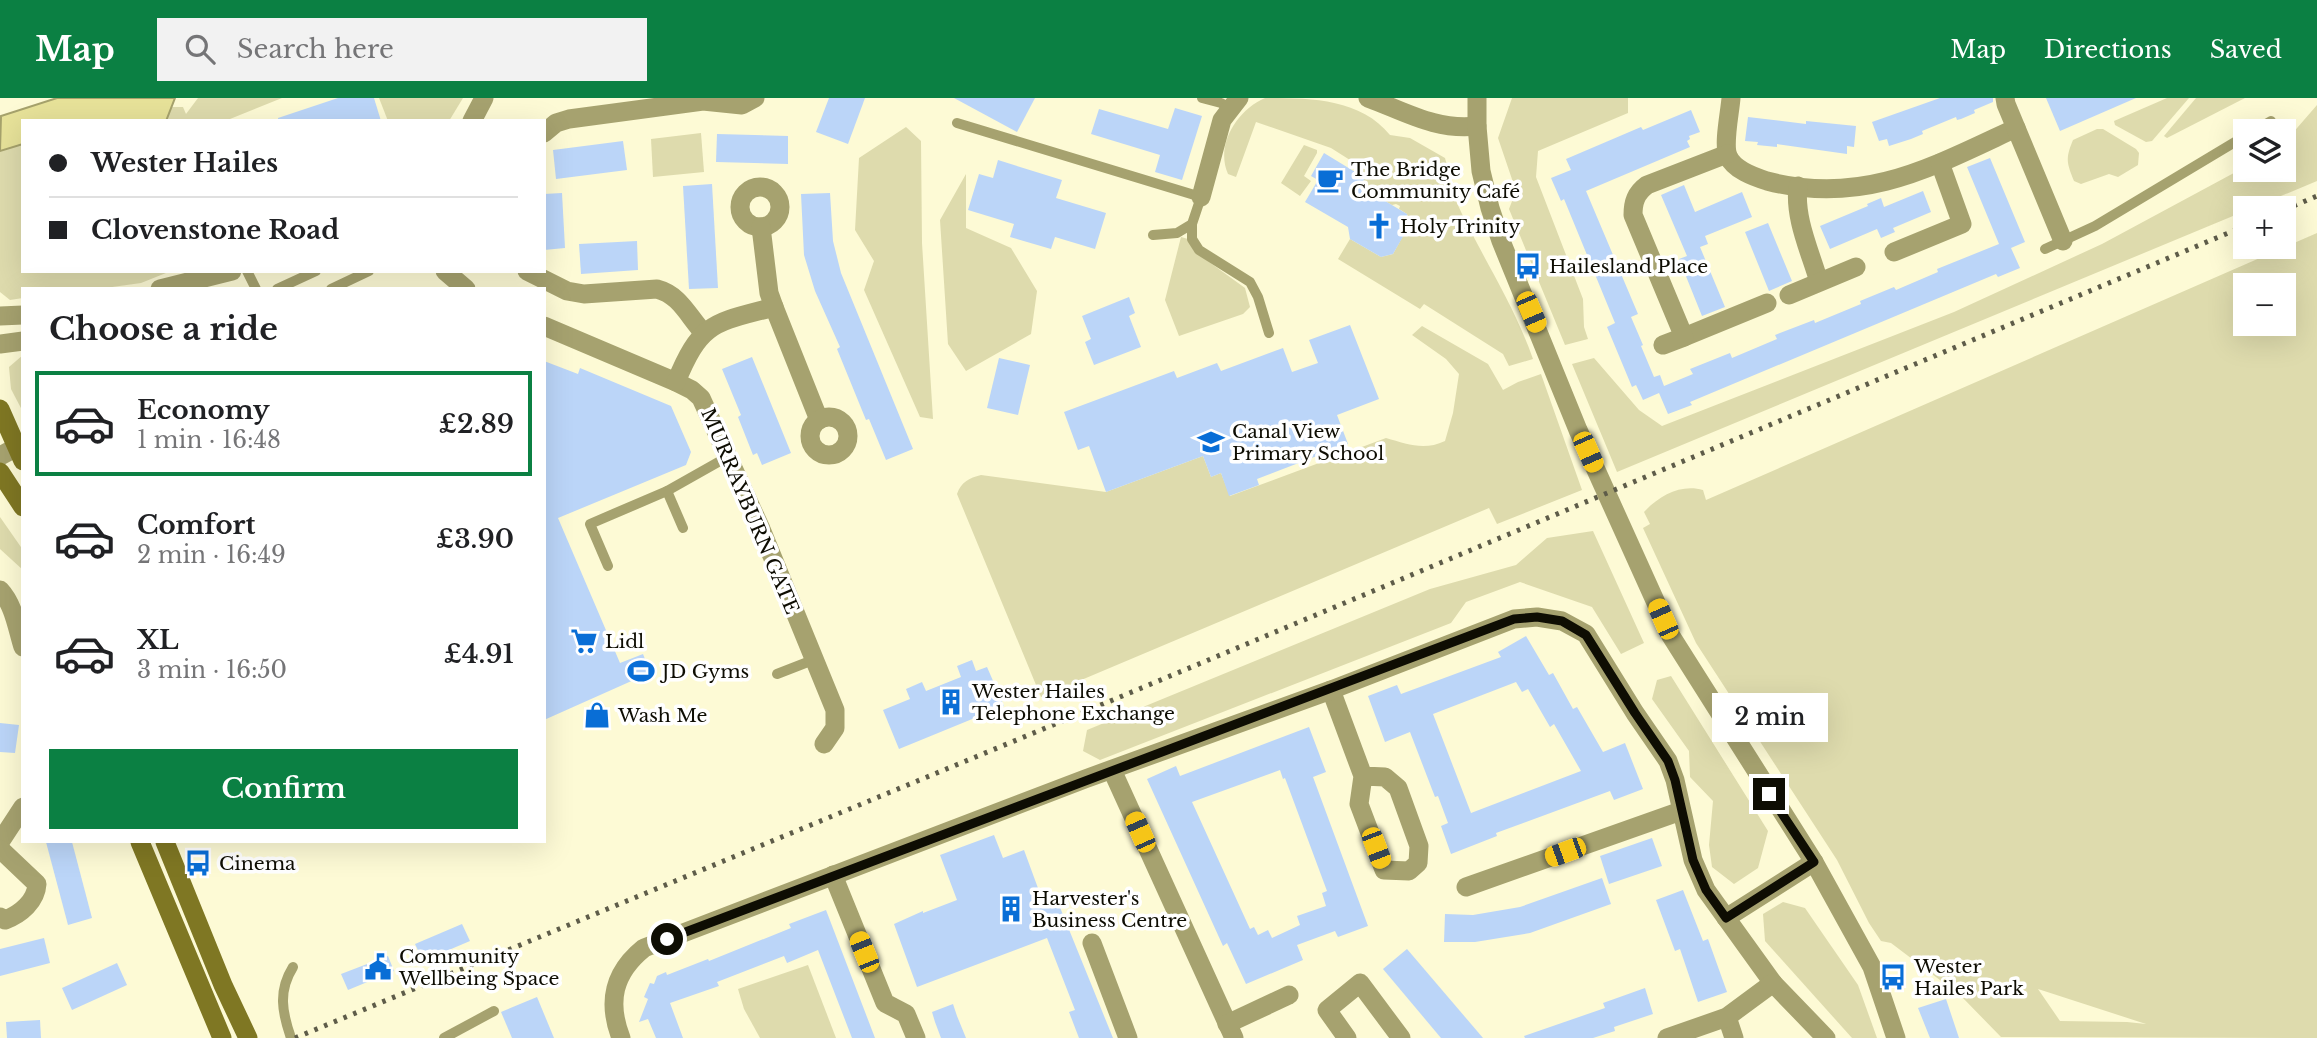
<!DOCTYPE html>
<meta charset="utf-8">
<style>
body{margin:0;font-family:"Libre Baskerville",serif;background:#f2f2f2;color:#202124;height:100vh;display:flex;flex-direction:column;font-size:26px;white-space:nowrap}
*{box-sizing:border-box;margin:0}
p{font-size:23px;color:#757577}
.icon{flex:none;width:38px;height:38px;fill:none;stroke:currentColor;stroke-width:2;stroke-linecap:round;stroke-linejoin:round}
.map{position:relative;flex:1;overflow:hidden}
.details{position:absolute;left:21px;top:189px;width:525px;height:556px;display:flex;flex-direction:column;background:#fff;border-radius:0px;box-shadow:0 7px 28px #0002}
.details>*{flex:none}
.hud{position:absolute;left:21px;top:21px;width:525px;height:154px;border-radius:0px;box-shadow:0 7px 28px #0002;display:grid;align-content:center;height:154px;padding:0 28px;background:#fff}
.tools{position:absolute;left:2233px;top:21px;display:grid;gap:14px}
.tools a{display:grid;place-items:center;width:63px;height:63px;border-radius:0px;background:#fff;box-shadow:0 7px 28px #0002;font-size:35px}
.end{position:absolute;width:32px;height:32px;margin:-16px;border:9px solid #0e0d03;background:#fff;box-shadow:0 0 0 4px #fff}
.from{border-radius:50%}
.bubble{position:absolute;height:49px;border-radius:0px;background:#fff;box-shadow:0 7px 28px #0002;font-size:23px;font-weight:600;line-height:49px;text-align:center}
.car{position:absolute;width:21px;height:42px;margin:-21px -10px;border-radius:9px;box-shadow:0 0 5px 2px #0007;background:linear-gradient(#f5c518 24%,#345 0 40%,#f5c518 0 76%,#345 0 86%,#f5c518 0)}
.hud b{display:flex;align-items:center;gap:24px;height:66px;font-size:26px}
.hud b+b{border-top:2px solid #e0e0e0}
.hud i{width:18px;height:18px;background:#202124}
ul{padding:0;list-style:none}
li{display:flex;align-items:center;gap:21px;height:105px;margin:0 14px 10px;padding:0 14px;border:4px solid transparent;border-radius:0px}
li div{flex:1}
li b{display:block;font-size:26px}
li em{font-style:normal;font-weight:600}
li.active{border-color:#0b8043}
li>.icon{width:63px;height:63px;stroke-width:1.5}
h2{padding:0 28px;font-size:32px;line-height:84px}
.cta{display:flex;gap:14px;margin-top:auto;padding:14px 28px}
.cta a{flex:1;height:80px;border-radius:0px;background:#0b8043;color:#fff;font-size:28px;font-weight:600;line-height:80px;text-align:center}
header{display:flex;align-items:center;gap:42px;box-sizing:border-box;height:98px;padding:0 35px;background:#0b8043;color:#fff}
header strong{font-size:33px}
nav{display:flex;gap:38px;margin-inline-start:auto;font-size:24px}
.search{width:490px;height:63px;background:#f2f2f2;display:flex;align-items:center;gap:18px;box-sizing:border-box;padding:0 24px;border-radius:0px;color:#757577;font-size:26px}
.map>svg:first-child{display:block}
.green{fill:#dedbad;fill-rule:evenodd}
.water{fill:#e7e299;stroke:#a6a26c;stroke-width:2}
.building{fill:#bbd5f8;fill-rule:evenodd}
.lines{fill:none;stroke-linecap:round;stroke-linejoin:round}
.service{stroke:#a6a26f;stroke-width:10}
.minor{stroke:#a6a26f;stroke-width:19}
.tertiary{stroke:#a6a26f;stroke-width:19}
.secondary{stroke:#7f7723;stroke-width:19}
.rail{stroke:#5e5c49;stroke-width:5;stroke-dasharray:3.5 7;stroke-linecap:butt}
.route{stroke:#0e0d03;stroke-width:9}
.labels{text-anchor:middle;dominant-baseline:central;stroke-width:7;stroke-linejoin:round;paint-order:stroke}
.poi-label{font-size:19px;fill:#0e0d03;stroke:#fff;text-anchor:start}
.street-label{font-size:19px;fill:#0e0d03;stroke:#fff}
</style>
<header>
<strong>Map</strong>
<div class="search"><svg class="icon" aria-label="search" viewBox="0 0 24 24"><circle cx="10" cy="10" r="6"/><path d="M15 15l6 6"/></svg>Search here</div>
<nav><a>Map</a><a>Directions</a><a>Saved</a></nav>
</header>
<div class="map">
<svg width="2317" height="940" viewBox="0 0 2317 940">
<rect width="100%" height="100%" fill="#fdfad5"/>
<g class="green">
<path d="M198,0H282L225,23H166L171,9H183L186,16Z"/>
<path d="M379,0H463L449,23H388Z"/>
<path d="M1265,0C1309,0 1360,0 1390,37L1410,40L1445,60C1449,74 1451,90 1456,103C1480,156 1514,206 1533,261L1509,268L1503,256L1424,206L1420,211L1338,161L1350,141L1381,159L1393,156L1409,127L1407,116L1399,111L1400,108L1396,106L1392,107L1376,98L1352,102L1365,80L1358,75L1361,69L1331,50L1256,24L1236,79L1228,76C1215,47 1237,12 1265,0Z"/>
<path d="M1512,0H1628V15L1538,53L1536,79L1583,201L1584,229L1588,241L1565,247L1509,111L1516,93L1498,40Z"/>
<path d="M2167,0H2189L2152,43L2146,44L2115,27L2114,23Z"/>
<path d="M2196,0H2245L2167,40L2164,38Z"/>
<path d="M2317,7V83L2252,110H2245V113L1617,374L1572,266L1594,260L1639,312L1662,328L1954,214L2102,146L2245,69V72H2284V45Z"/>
<path d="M906,29L921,43L922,145L933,321L920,319L864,192L874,163L855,132L859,60Z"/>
<path d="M2097,31H2103L2136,51L2139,55L2138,67L2118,79L2109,76L2081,86L2074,83C2067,65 2065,61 2073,42Z"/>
<path d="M701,35L704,74L653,79L651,41Z"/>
<path d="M23,46V173H171L141,185L98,191H23V200L10,202L0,194V53Z"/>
<path d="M1304,47L1317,52V55L1304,78L1311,83L1300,98L1281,85Z"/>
<path d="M966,76V130L1011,150L1037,193L1031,236L966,273L948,246L940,122Z"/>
<path d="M2317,135V940L2001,939L1961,898L1891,845L1881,843L1869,825L1837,762L1696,545L1643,430L1650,426L1644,414C1660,397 1681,386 1703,392L1706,402ZM2245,187H2284V226H2245ZM2038,891L2146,926L2127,924L2060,923Z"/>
<path d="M1181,139L1188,141L1194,153L1245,190L1250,209L1243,216L1179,238L1165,202Z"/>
<path d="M1422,228L1488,266L1503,292L1518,284L1541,276L1582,392L1497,426L1489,410L1041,599L957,396C961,384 969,380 981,377L1106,394L1203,358L1211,379L1221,375L1230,398L1386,340C1407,346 1424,353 1445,343L1453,315L1459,276L1446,261L1412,237Z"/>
<path d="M23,257V314L11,291L9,269Z"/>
<path d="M0,419L23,452V472L0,451Z"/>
<path d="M1593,433L1644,545L1621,556L1592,509L1520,484L1466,504L1451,525L1100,662L1083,653L1087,632L1430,491L1516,467L1547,440Z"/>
<path d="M1671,578L1768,733L1758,770L1734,786L1712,769L1709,747L1713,703L1690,679L1689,653L1652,601L1657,582Z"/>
<path d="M1783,804L1805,810L1858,887L1877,940H1852L1765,843L1763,816Z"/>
<path d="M808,867L836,940H760L744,911L738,891Z"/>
</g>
<path class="water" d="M57,0H175L166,23H23V46L0,53L1,18Z"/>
<g class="building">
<path d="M338,0H374L381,23H278V20Z"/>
<path d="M829,0H865L848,46L816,34Z"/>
<path d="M954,0H1035L1017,34Z"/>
<path d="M1940,0H1993V4L1974,12L1975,15L1961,21L1957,22L1956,19L1922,33L1923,36L1911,41L1889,48L1887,41L1879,43L1872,24Z"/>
<path d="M2046,0H2136L2060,33Z"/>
<path d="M1175,10L1202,18L1182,82L1155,74L1160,57L1091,36L1099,11L1168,31Z"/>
<path d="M1691,12L1700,34L1689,38L1690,41L1687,43L1690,49L1586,93L1638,216L1631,219L1643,247L1641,248L1654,279L1660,277L1664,288L1693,276L1690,271L1730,255L1732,260L1777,241L1775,237L1814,222L1815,225L1861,206L1860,203L1894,189L1896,192L1938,174L1937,171L1999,146L1967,69L1990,60L2025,144L2011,150L2020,170L1998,179L1996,176L1690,304L1692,307L1668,316L1659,295L1643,302L1636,287L1632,289L1607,229L1615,225L1564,101L1561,103L1551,80L1571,72L1566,61L1641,29L1643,32Z"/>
<path d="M1748,19L1806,26V23L1856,28L1854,49L1847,48V56L1777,46V49L1757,47L1758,44L1745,43Z"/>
<path d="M717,36L788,38V66L716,64Z"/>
<path d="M623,43L627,72L556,81L553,52Z"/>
<path d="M1324,55L1365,80L1360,88L1407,116L1409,128L1393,156L1381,159L1350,141L1348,129L1305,104L1318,82L1311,78Z"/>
<path d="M998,62L1062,82L1056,100L1106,115L1095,151L1055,139L1051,151L1010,139L1014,126L968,112L979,76L993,80Z"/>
<path d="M712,86L718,190L689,191L683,88Z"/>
<path d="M1684,87L1695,114L1742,94L1752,119L1705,138L1708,146L1700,149L1725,209L1702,218L1679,161L1687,158L1661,97Z"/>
<path d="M1923,93L1931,114L1893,130L1895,134L1881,140L1877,131L1830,151L1820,128L1868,108L1867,106L1881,100L1884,109Z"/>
<path d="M562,95L565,150L544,152V96Z"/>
<path d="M830,95L833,143L841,175L913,351L886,362L869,321L866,322L837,251L840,249L815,193L804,157L801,96Z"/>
<path d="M1768,125L1792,183L1769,193L1745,134Z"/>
<path d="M637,143L638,172L581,176L579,146Z"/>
<path d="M1129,199L1135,215L1129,218L1141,249L1094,267L1085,244L1091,241L1082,218Z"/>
<path d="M1350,227L1379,301L1337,317L1348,346L1257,381L1259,387L1229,398L1221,375L1211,379L1203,358L1106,394L1089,348L1078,352L1064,314L1174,273L1177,280L1217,265L1221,273L1283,250L1292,274L1318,265L1309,242Z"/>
<path d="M752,259L791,355L762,367L757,355L753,357L738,319L741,317L722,271Z"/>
<path d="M999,260L1030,267L1018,317L987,310Z"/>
<path d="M544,263L578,276L580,270L671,308L691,354L686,367L558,420L620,565L643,556L652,579L637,584L636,581L544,622Z"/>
<path d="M1526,538L1549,577L1553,575L1573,611L1577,609L1603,654L1625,645L1643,691L1614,702L1610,693L1496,735L1497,738L1451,756L1441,728L1448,725L1438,698L1435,699L1410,634L1385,644L1368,598L1397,587L1401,596L1501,559L1498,554ZM1516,584L1522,594L1528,591L1550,629L1554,626L1581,673L1471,715L1433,616Z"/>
<path d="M972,562L976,573L987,569L1004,608L899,651L883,612L910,601L906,591L922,584L926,593L961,579L957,568Z"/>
<path d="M0,625L19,627L15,655L0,654Z"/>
<path d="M1309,629L1326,674L1313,679L1368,828L1338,839L1335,833L1297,847L1303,862L1246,886L1227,845L1223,848L1147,681L1176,668L1180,678ZM1280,672L1283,681L1285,680L1327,793L1322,795L1326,808L1297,818L1300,827L1272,840L1268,832L1258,837L1254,829L1250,831L1192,704Z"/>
<path d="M994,737L1003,760L1024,752L1042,801L1055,797L1113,940H1079L1069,914L1075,912L1047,840L917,889L894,826L923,813V815L957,802L940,757Z"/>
<path d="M1652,740L1662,768L1609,786L1600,758Z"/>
<path d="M46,744H72L92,820L68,827Z"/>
<path d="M1602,780L1611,806L1530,835L1475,844H1444L1445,816L1473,817L1520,809Z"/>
<path d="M1683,792L1703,843L1708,841L1727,894L1698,904L1680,851L1675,853L1656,802Z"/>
<path d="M826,812L875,940H852L818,852L787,865L784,858L717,884L719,888L670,905L683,940H656L648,921L639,924L648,901L644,899L650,885L654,886L657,878L666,874L667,877L708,861L709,863L791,830L789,826Z"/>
<path d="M462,826L470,843L423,863L415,846Z"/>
<path d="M44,840L50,865L0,878V851Z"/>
<path d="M1407,851L1483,940H1441L1383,871Z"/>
<path d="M388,858L394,873L348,892L341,876Z"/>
<path d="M117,865L127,887L72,912L62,890Z"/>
<path d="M1645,890L1653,916L1614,929L1615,933L1593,940H1525L1524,938L1605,910L1603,905Z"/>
<path d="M537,899L554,940H512L501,914Z"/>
<path d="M1946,901L1959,940H1930L1918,910Z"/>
<path d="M953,906L957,918L966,940H941L935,924L932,914Z"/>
<path d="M40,922L41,940H7L6,924Z"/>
</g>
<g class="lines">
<g class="service">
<path d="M1202,0L1221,5L1229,10"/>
<path d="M957,25L1201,99L1192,126L1177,135L1153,137"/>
<path d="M2254,33L2271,23"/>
<path d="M1192,126V141L1199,152L1250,184L1258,199L1269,235"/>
<path d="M2045,151L2095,128L2245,38"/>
<path d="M247,173L256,191"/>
<path d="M277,191L316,173"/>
<path d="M331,191L369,173"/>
<path d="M667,393L683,430"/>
<path d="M608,468L590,426L667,393L729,358"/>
<path d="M777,576L813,562"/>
<path d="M291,940C282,914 278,893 293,869"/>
<path d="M444,940L494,913"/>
</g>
<g class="minor">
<path d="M1368,0C1404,13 1436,33 1477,28"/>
<path d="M1731,0C1730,14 1723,46 1728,58C1734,72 1754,79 1767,83C1863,108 1932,69 2016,30"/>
<path d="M2005,0L2006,6L2063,143"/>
<path d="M544,35L556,25L569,21L703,3L742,7L755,0"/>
<path d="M1727,56L1647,87C1636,95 1633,104 1633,117L1684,239L1767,205"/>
<path d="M1798,88C1794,120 1810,153 1819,184"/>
<circle cx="760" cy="109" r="20"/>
<path d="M1201,99L1222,22L1239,0"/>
<path d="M761,129L769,195L774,209"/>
<path d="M1894,154L1962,126L1940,65"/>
<path d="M445,173L466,191"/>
<path d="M527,173L567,193L584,196L657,191C680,197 688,218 703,234"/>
<path d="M1789,197L1856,169"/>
<path d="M544,228L676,284L692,292L701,300L761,431L835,612V630L824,646"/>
<path d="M1663,247L1684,239"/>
<path d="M676,284C701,223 714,225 774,209L819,322"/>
<circle cx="829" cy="338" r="19"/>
<path d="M0,358L15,350"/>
<path d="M0,492C14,507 17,530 23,549"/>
<path d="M1331,592L1363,678L1359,706L1384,772L1409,773L1418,765L1419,748L1398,690L1385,679L1363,678"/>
<path d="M1112,672L1234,940"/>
<path d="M0,744L23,709"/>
<path d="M0,751L37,786C36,803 21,816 5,822L0,819"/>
<path d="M833,777L885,905L906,916L916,940"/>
<path d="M1466,789L1681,713"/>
<path d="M1726,820L1814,764"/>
<path d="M1092,845L1128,940"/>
<path d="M1727,919L1734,940"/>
<path d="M1227,926L1289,897"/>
<path d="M621,940C607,904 613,875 644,850L1085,681L1331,592L1514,521L1537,519L1562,523L1586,536L1635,615L1668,663L1675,682L1693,762L1706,792L1773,885L1826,940"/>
<path d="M1347,940L1327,912L1360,885L1401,940"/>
<path d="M1667,940L1727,919L1773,885"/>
</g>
<g class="tertiary">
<path d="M1477,0V28L1481,73L1490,110L1501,143L1578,332L1671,538L1814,764L1872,869L1896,940"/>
<path d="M472,23L484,0"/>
<path d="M160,191L232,173"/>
<path d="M0,218L23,217"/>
<path d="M0,246L23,243"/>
</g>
<g class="secondary">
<path d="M0,311L23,363"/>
<path d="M0,374L23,409"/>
<path d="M140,744L222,940"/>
<path d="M165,744L223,887L248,940"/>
</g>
<g class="rail">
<path d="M2284,112L2317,98"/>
<path d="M295,940L1065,622L2245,128"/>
</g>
</g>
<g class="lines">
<path class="route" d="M667,841L1514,521L1537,519L1562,523L1586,537L1635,615L1668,663L1675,682L1693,762L1706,792L1726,820L1814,764L1769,696"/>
</g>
<defs>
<g id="cafe-bare" transform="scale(2.1)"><path d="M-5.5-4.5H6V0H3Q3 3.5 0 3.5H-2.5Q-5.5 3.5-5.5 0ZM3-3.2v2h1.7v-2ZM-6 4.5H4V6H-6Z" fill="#096ed6" stroke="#fff" stroke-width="2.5" paint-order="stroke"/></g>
<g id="church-bare" transform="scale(2.1)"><path d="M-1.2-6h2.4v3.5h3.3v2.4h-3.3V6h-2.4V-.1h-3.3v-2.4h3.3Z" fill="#096ed6" stroke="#fff" stroke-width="2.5" paint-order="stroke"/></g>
<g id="bus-bare" transform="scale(2.1)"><path d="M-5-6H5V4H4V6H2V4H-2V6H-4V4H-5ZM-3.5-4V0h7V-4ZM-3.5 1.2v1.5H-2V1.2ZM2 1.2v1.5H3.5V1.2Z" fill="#096ed6" stroke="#fff" stroke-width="2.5" paint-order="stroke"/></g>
<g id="school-bare" transform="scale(2.1)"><path d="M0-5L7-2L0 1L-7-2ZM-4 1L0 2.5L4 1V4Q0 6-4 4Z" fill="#096ed6" stroke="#fff" stroke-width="2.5" paint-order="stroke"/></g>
<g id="supermarket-bare" transform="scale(2.1)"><path d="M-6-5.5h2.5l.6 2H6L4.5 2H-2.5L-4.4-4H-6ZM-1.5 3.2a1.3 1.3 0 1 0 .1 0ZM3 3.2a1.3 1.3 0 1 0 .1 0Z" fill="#096ed6" stroke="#fff" stroke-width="2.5" paint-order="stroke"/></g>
<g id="stadium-bare" transform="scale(2.1)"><path d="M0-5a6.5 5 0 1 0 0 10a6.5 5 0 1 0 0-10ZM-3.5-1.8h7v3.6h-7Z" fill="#096ed6" stroke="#fff" stroke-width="2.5" paint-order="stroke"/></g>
<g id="building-bare" transform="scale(2.1)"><path d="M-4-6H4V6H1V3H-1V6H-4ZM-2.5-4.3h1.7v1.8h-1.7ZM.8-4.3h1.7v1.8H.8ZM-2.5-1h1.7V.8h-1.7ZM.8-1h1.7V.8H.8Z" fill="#096ed6" stroke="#fff" stroke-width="2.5" paint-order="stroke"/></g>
<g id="shop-bare" transform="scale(2.1)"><path d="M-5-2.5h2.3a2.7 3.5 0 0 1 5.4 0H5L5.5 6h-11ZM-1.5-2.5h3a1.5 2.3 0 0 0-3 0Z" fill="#096ed6" stroke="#fff" stroke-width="2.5" paint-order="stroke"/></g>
<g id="civic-bare" transform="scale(2.1)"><path d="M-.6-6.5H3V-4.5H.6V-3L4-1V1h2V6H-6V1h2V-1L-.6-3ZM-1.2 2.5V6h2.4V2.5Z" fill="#096ed6" stroke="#fff" stroke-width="2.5" paint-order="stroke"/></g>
</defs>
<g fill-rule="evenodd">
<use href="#cafe-bare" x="1330" y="82"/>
<use href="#church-bare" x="1379" y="128"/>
<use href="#bus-bare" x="1528" y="168"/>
<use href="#school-bare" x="1211" y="344"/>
<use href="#supermarket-bare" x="584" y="543"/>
<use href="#stadium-bare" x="641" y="573"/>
<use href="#building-bare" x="951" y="604"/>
<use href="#shop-bare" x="597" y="617"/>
<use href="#bus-bare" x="198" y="765"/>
<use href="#building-bare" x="1011" y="811"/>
<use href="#civic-bare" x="378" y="869"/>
<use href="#bus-bare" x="1893" y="879"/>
</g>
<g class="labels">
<g class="poi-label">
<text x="1351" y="71">The Bridge<tspan x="1351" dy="22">Community Café</tspan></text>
<text x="1400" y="128">Holy Trinity</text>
<text x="1549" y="168">Hailesland Place</text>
<text x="1232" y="333">Canal View<tspan x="1232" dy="22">Primary School</tspan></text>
<text x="605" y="543">Lidl</text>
<text x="662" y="573">JD Gyms</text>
<text x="972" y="593">Wester Hailes<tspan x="972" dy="22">Telephone Exchange</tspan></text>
<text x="618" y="617">Wash Me</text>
<text x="219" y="765">Cinema</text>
<text x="1032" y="800">Harvester's<tspan x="1032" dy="22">Business Centre</tspan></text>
<text x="399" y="858">Community<tspan x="399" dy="22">Wellbeing Space</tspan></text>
<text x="1914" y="868">Wester<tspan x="1914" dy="22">Hailes Park</tspan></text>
</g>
<g class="street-label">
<text transform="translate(750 413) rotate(67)">MURRAYBURN GATE</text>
</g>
</g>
</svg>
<div class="tools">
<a><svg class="icon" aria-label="layers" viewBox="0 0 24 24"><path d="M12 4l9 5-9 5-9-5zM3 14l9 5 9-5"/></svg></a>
<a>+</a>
<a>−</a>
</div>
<i class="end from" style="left:667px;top:841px"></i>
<i class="end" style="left:1769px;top:696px"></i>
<div class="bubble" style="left:1712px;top:595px;width:116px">2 min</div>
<i class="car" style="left:1531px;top:214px;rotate:157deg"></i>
<i class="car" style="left:1588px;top:354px;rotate:156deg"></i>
<i class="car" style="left:1663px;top:521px;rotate:336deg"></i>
<i class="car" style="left:1140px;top:734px;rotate:336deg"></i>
<i class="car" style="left:1376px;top:750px;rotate:159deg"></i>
<i class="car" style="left:1565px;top:754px;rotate:250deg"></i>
<i class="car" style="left:864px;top:854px;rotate:338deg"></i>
<div class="hud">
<b><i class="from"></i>Wester Hailes</b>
<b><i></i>Clovenstone Road</b>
</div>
<section class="details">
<h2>Choose a ride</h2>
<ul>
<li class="active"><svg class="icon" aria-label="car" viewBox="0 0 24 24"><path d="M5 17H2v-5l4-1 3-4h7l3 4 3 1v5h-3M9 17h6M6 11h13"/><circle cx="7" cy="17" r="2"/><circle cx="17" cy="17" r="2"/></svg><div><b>Economy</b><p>1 min · 16:48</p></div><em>£2.89</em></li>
<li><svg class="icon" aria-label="car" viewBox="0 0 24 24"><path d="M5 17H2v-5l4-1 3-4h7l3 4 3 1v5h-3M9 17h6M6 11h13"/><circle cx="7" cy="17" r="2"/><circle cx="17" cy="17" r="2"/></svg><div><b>Comfort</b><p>2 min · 16:49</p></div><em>£3.90</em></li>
<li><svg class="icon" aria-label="car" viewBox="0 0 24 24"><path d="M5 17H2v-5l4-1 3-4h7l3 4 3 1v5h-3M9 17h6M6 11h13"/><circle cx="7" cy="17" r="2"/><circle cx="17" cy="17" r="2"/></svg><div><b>XL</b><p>3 min · 16:50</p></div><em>£4.91</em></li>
</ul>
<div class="cta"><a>Confirm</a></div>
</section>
</div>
